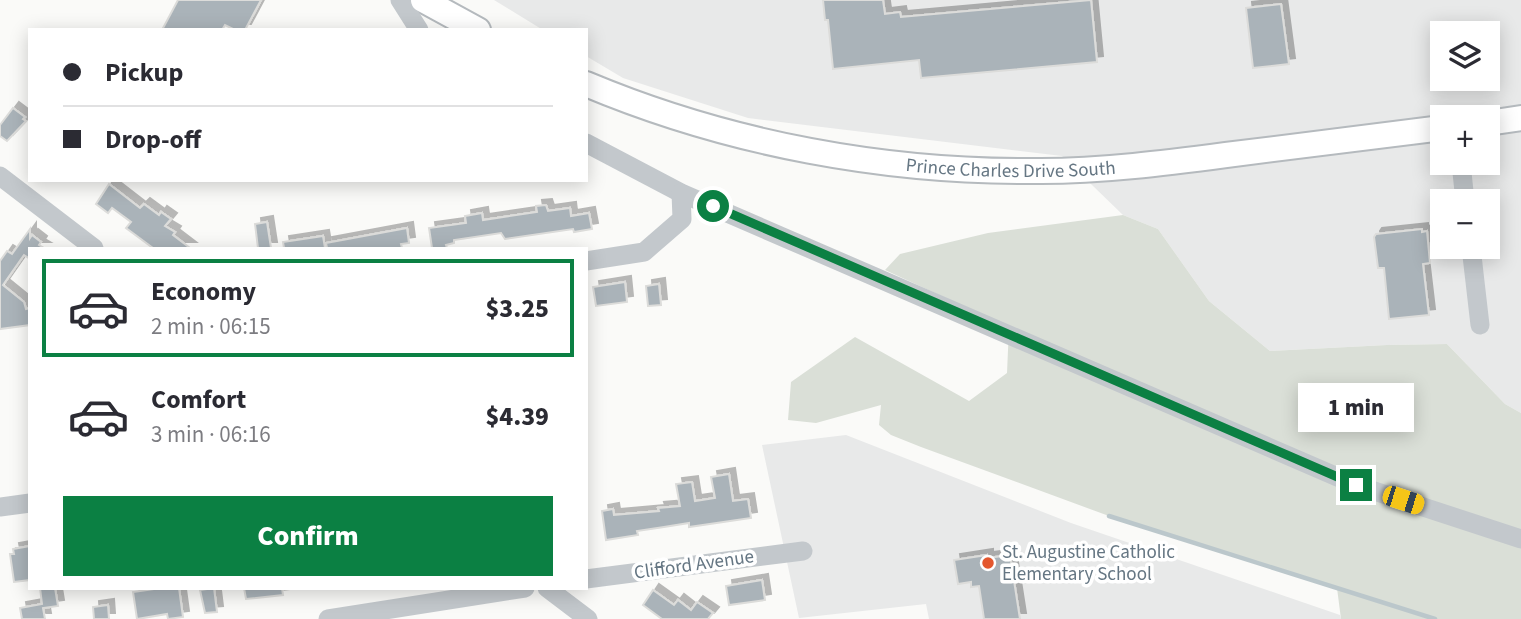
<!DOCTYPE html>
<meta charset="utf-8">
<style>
body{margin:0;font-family:"Source Sans 3",sans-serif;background:#f7f7f7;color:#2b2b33;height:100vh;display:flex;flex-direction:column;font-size:26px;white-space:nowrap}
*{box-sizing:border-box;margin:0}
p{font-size:23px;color:#7c7c81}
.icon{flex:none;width:38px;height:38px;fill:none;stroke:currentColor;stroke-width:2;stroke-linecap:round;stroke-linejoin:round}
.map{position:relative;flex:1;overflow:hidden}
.sheet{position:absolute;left:28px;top:247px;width:560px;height:343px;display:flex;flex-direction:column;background:#fff;border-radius:0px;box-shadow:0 4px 18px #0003}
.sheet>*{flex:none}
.top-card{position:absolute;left:28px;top:28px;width:560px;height:154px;border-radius:0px;box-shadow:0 4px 18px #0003;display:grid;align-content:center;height:154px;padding:0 35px;background:#fff}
.tools{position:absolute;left:1430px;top:21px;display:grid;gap:14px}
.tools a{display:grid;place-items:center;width:70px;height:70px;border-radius:0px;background:#fff;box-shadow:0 4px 18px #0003;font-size:35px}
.end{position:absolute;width:32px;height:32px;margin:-16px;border:9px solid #0b8043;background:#fff;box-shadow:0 0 0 4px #fff}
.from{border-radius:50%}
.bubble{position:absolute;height:49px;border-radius:0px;background:#fff;box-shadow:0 4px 18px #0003;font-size:23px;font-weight:800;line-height:49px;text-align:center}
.car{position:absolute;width:21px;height:42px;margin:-21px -10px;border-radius:9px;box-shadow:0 0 5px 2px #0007;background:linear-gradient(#f5c518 24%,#345 0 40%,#f5c518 0 76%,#345 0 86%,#f5c518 0)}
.top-card b{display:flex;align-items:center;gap:24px;height:66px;font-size:26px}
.top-card b+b{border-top:2px solid #e1e1e2}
.top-card i{width:18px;height:18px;background:#2b2b33}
ul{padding:12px 0 0;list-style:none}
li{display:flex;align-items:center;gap:21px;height:98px;margin:0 14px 10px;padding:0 21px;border:4px solid transparent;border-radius:0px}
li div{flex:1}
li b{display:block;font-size:26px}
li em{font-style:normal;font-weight:800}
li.on{border-color:#0b8043}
li>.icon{width:63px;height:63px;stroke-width:1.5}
.button{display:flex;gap:14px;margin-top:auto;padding:14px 35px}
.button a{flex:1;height:80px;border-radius:0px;background:#0b8043;color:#fff;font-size:28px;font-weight:800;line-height:80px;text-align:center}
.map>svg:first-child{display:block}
.built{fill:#e8e9e9;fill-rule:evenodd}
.green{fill:#dadfd7}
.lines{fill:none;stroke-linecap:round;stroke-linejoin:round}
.stream{stroke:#bbc7cb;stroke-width:4.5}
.building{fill:#aab3b9;stroke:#dcdcda;stroke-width:2;filter:url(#shadow)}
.major-casing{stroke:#b5babe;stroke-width:28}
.minor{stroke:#c3c8cc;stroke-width:19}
.major{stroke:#fff;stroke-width:24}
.route{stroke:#0b8043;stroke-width:9}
.poi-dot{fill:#e4572e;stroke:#fff;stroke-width:2.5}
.labels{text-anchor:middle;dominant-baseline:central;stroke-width:7;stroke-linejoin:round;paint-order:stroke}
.street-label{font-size:19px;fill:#657683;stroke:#fff}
.poi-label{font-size:19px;fill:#657683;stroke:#fff;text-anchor:start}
</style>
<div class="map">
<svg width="1521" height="619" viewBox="0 0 1521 619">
<defs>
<filter id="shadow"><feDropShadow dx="6" dy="-6" stdDeviation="0" flood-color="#0004"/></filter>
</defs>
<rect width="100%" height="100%" fill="#fafaf8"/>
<g class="built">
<path d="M494,0H1521V413L1505,404L1447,344L1387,345L1270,351L1209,301L1158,229L1123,215L1062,156L748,118L623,78L586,56V30H543ZM1442,33H1488V79H1442ZM1442,117H1488V163H1442ZM1442,201H1488V247H1442Z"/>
<path d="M846,435L1071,523L1340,615L1341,619H929L926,604L799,618L762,445Z"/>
</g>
<path class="green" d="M1123,215L1158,229L1209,301L1270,351L1387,345L1447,344L1505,404L1521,413V619H1341L1337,588L1109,516L921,447L891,435L879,425L881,405L816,423L788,420L791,382L855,337L969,401L1007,373L1009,327L885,270L900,254L988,233Z"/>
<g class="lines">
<path class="stream" d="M1109,516L1435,619"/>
</g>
<g class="building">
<path d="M178,0H261L245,30H235L225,25L222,30H162Z"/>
<path d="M823,0H883L885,14L900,12L901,17L1091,0L1097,62L921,78L919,60L833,69L828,20H825Z"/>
<path d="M1281,4L1289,64L1253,68L1246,8Z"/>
<path d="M13,108L25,117L23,119L26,121L7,141L0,136V125Z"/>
<path d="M109,184L140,208L144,204L159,215L161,212L171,219L165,226L175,232L173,235L190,248H153L126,228L131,222L112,208L108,213L96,204Z"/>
<path d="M546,205L548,211L570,208L571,216L589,213L592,229L574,232L573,229L505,239L501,233L454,240V243L446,245L447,248H432L429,228L466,223L465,216L482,213L483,220L537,212L536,206Z"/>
<path d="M267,222L271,248H258L255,224Z"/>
<path d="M407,228L409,243L401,244L402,248H327L326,243Z"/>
<path d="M30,229V238L32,235L41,242L39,245L44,248H30V259L24,255L3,285L24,302L26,309L30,308V325L0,329V261L7,251L12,254Z"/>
<path d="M1422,229V232L1427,231L1430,263L1423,264L1429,315L1389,319L1384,268H1378L1374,237L1376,234Z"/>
<path d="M323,236L325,248H284L283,242Z"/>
<path d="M625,282L627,302L596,306L593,287Z"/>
<path d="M659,284L661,305L648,306L646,286Z"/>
<path d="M729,474L733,501L748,499L751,518L689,527V523L664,527L637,531L638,535L606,540L602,511L613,509L614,515L659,511L658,508L680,506L676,484L692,482L695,501L715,498L711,477Z"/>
<path d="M30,546V580L14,582L10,554H14L13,549Z"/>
<path d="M987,555V558L1010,555L1020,619H984L979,586L971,587V582L958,584L954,560Z"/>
<path d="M762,580L765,600L729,605L726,586Z"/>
<path d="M40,588H55L58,606L43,608L45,619H22L20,608L42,604Z"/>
<path d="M161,588H179L183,617L168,619L167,614L137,619L133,592Z"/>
<path d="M214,588L217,612L205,613L200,590Z"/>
<path d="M244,588H282L283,595L246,599Z"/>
<path d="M653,590L674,605L678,600L691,610L697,602L713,613L708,619H662L643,605Z"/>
<path d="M108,605L109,619H94L93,607Z"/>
</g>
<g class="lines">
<g class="major-casing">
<g id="major">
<path d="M423,0L478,30"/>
<path id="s1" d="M586,84C729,144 887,173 1041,171C1103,171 1165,163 1226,155C1298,146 1370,137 1442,128"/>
<path d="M1488,123L1521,118"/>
</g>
</g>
<g class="minor">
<path d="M400,0L419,30"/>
<path d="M586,143L681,193L1356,485L1521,539"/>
<path d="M1461,163L1465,201"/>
<path d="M0,176L94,248"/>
<path d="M1471,247L1480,325"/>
<path d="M586,261L644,252L682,219L681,193"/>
<path d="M0,507L30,503"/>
<path d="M586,579L803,551"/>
<path d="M547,588L588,619"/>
<path d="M328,619L525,588"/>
</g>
<use href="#major" class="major"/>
</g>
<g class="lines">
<path class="route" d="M713,206L1356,485"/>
</g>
<circle class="poi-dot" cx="988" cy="563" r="7"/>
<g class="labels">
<g class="street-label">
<text stroke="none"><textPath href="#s1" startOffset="436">Prince Charles Drive South</textPath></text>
<text transform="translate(694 565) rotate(-8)">Clifford Avenue</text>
</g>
<g class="poi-label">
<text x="1002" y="552">St. Augustine Catholic<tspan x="1002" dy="22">Elementary School</tspan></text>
</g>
</g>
</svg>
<div class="tools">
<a><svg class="icon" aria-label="layers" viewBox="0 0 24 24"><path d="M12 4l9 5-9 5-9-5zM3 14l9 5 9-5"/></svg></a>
<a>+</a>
<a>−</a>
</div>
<i class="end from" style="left:713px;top:206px"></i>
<i class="end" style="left:1356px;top:485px"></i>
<div class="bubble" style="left:1298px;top:383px;width:116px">1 min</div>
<i class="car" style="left:1403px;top:500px;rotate:108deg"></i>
<div class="top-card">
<b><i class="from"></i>Pickup</b>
<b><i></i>Drop-off</b>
</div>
<section class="sheet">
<ul>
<li class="on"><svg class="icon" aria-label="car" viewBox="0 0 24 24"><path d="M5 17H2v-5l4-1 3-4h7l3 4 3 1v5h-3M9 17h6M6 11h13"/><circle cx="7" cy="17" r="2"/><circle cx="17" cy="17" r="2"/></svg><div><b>Economy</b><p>2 min · 06:15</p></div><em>$3.25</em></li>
<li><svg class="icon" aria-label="car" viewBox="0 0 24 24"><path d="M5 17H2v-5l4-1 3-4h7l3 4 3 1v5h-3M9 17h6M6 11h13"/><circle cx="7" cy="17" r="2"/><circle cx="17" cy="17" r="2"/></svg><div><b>Comfort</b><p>3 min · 06:16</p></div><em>$4.39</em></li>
</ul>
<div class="button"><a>Confirm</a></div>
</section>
</div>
